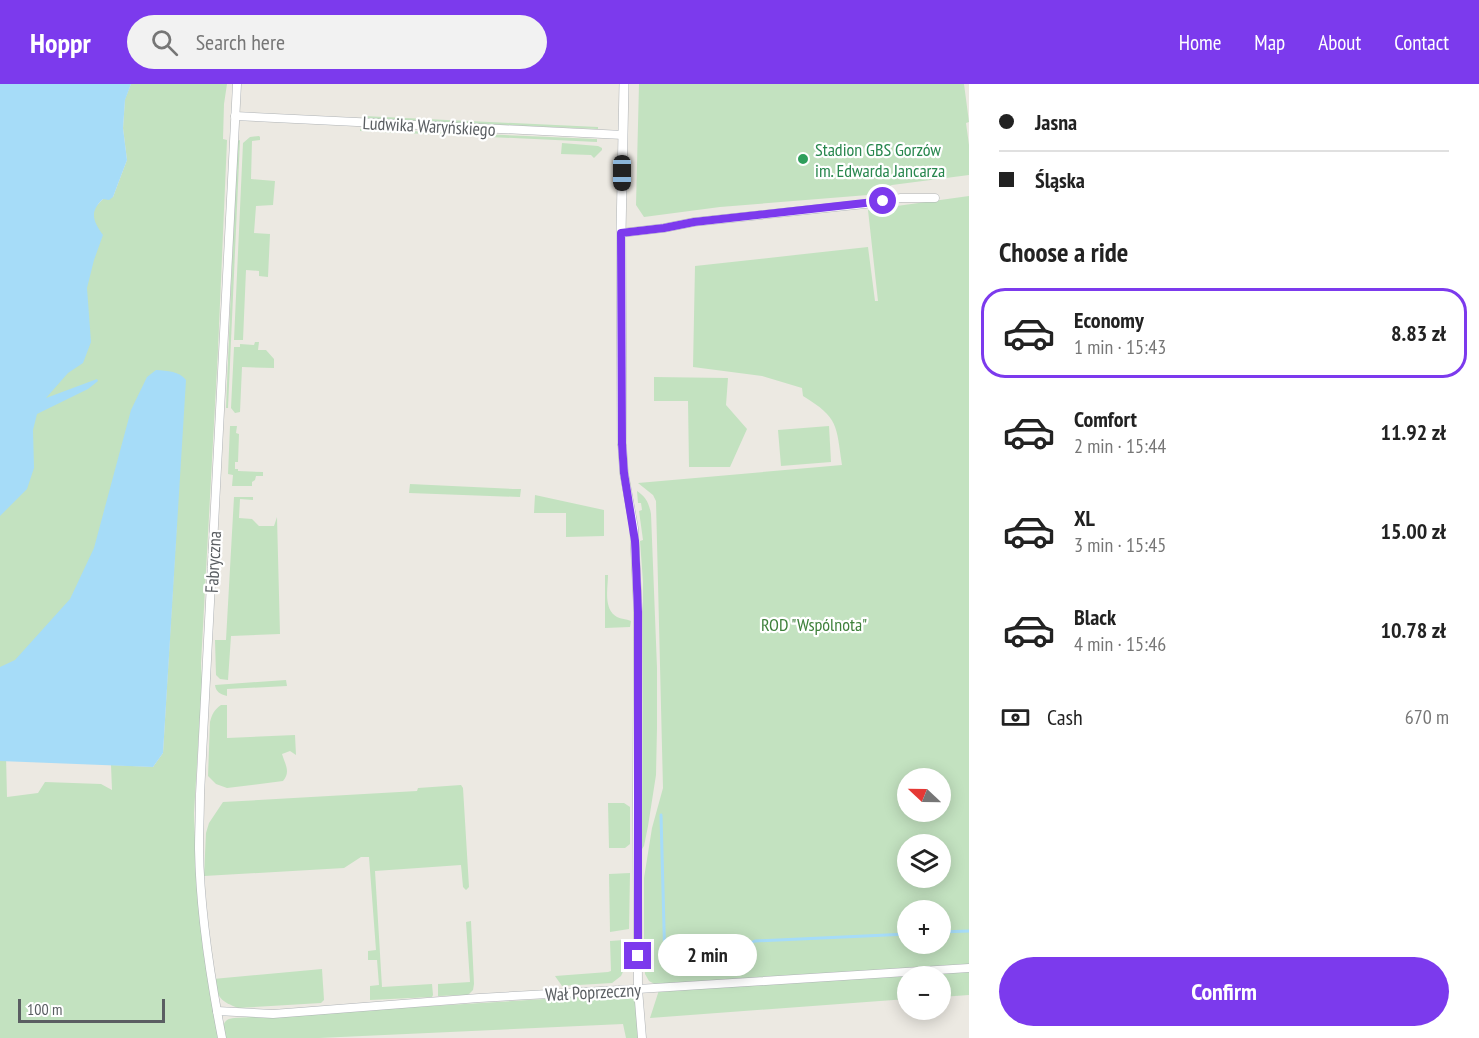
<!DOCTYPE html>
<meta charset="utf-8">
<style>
body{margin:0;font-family:"PT Sans Narrow",sans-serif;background:#f2f2f2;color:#222;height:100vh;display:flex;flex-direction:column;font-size:22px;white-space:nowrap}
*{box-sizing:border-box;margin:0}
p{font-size:20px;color:#767676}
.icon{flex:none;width:33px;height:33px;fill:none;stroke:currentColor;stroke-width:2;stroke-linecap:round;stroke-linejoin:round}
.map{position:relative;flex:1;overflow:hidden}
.details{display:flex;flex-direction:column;background:#fff;width:510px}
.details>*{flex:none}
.banner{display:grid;align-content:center;height:132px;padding:0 30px;background:#fff}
.needle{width:39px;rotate:292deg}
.controls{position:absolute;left:897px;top:684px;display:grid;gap:12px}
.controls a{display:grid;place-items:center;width:54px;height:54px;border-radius:50%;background:#fff;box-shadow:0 3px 15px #0003;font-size:30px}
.scale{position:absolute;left:18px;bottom:15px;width:147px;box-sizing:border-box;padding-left:6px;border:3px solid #5a5e62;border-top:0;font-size:16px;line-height:21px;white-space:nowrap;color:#5a5e62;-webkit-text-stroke:4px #fff;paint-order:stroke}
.end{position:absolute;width:27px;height:27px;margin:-14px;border:8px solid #7c3aed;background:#fff;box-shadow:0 0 0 3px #fff}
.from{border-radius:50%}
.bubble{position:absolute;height:42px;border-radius:21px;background:#fff;box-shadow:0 3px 15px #0003;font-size:20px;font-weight:600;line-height:42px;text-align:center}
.car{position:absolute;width:18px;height:36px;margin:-18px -9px;border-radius:8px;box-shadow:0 0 4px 2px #0007;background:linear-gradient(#222 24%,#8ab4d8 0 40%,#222 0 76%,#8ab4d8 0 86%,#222 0)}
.banner b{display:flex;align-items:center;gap:21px;height:57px;font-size:22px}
.banner b+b{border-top:2px solid #e0e0e0}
.banner i{width:15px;height:15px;background:#222}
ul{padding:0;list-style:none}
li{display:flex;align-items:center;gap:18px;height:90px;margin:0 12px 9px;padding:0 18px;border:3px solid transparent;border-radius:24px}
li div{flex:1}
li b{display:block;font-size:22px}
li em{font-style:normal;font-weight:600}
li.on{border-color:#7c3aed}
li>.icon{width:54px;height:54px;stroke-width:1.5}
h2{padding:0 30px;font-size:27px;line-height:72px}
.pay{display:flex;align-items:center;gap:15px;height:66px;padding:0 30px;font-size:22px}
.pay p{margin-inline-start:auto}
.action{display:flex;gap:12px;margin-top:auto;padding:12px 30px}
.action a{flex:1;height:69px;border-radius:36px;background:#7c3aed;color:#fff;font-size:24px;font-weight:600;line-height:69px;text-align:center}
header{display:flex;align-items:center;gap:36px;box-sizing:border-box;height:84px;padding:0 30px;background:#7c3aed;color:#fff}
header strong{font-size:28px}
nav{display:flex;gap:33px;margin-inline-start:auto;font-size:21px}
.search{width:420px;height:54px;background:#f2f2f2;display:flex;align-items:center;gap:15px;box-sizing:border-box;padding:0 21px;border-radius:33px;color:#767676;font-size:22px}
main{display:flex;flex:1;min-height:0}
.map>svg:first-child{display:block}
.green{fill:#c3e2c0;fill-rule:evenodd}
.water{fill:#a6dcf8}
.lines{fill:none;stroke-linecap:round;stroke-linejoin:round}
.stream{stroke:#a6dcf8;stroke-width:3}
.minor-casing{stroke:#afb3b6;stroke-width:9}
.tertiary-casing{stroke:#afb3b6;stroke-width:10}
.minor{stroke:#fff;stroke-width:8}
.tertiary{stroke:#fff;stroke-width:9}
.route{stroke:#7c3aed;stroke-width:8}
.leisure-dot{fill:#2e9e5b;stroke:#fff;stroke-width:2}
.labels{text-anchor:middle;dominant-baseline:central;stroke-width:4.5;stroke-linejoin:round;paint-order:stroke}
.street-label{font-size:18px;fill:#5a5e62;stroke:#fff}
.leisure-label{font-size:18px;fill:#27864d;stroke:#fff;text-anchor:start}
.park-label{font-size:18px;fill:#3e803b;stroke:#fff}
</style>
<header>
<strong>Hoppr</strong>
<div class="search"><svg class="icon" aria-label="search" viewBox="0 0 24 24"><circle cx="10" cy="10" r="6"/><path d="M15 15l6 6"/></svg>Search here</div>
<nav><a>Home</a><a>Map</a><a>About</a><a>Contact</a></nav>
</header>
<main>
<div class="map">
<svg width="969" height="954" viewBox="0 0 969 954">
<rect width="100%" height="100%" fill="#ece9e2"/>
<g class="green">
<path d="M131,0H227L224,20L223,55L227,56L218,266L201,579L202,599L194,729L196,782L203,865L218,954H0V672L6,671L7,713L38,709L45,698L101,700L112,706L111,681L153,683L163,669L177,435L171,406L82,521L0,596V412L90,129L103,115L113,113L127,76L123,44L125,15Z"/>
<path d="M639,0H964L969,38L966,39L969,61V91L892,101L868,111L720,123L644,133L636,121Z"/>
<path d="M363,32L598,43V45L363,35Z"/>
<path d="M360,45L597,55V58L360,47Z"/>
<path d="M259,52L260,53V56L252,57L251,95L275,97L273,121L256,122L254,149L270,150L268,193L259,192V187L246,186L243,256H234L243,59L250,53Z"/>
<path d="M240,56L228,324H226L237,57Z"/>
<path d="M562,59L598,62L602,64V66L594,74L591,71L561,70Z"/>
<path d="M969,112V911L941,913L940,892H908L907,915L650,934L660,903L649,897L645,890L644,872V794L652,744L663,704L656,417L653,411L638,399L842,381C836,341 839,334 803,312L802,304L762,292L693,283L695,182L868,163L875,217H878L868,126ZM908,694H940V728H908ZM908,760H940V794H908ZM908,826H940V860H908Z"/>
<path d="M255,258H259L258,266H266L274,275V284L242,283L240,328L235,329L231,324L234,263H240V260L254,261Z"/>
<path d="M654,293L728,294L726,321L747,345L730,383H689L688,317H654Z"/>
<path d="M230,342H237L236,349L239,350L238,378H235V385H238V387L263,388V392H256L255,396L252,398V402H232L233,391L228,390Z"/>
<path d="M829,342L831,378L781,382L778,346Z"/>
<path d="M410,400L513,405H521L520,413L409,409Z"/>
<path d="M637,407C646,413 649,419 651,430L657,584V644L656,691L648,742L644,762L642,765L643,498L640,457L643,456L639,427L642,426L641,419H638Z"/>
<path d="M535,411L604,426V452L566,453V429H534Z"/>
<path d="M234,413H253V416L240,415L239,434L252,435L259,442H274L277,433L280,550L231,552L228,596L220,595L216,591L215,556H226Z"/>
<path d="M605,491H608C608,504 603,525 617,533C621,535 626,535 631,537L630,543L605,544Z"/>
<path d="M286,596L287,602L227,605V612C220,610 216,608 215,601Z"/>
<path d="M221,621H227V654L295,651L296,671L290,667L282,670C285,680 291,688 283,697L227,704L216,700L208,692L210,638C212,630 214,626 221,621Z"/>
<path d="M461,701L463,704L469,803L466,806L463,803L461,781L375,787L382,903L432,900L433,911L432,913L370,916V902L379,901L377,876H368V867L376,866L369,773H361L344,784L204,792L206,749L209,739L223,718L417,707L418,704Z"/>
<path d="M608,719H624L630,723V760L625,764H609Z"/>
<path d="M630,789L629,845L610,848L609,790Z"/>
<path d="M471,837L474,900L473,906L468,911L438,912V900L470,898L466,838Z"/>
<path d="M624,856L628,859L629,867L627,879L621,892L612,899L562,902L555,892L608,888L611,887L610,857Z"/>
<path d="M322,885L324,916L321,919L238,924C220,917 218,914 213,895Z"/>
<path d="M628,910L632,912L635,917L640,954H626L623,940L319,954H225C223,944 221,935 234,934Z"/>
</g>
<g class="water">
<path d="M0,0H131L125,16L123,44L127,76L113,113L109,116L103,115C89,128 93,137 103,151L94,176L87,204L91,258L83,279L68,289L46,314L97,295L98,297L88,305L37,330L33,346L34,384L27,405L0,432Z"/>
<path d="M156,286C168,287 179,287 186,296L163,669L153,683L0,677V583L15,576L70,515L94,464L131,326L147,293Z"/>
</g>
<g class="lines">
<g class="stream">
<path d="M661,731L665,881L708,878L755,857L908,850"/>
<path d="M940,848L969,847"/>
</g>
<g class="minor-casing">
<g id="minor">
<path d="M235,32L623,51"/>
<path d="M621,149L664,144L694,138L865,120L901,114H935"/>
<path d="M622,359L624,389L634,444L638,528L637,716L638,905L642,954"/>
<path d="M217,927L273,930L479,914L638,905L969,884"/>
<path d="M222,954C210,892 200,829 199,765C199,747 200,728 200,710L237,0"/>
</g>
</g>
<g class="tertiary-casing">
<path id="tertiary" d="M622,359L621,149L624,0"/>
</g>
<use href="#minor" class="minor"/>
<use href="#tertiary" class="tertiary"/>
</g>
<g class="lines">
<path class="route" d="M638,872V528L635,457L624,389L622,360L621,149L664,144L694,138L883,117"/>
</g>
<circle class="leisure-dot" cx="803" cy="75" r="6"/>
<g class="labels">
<g class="street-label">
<text transform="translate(429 42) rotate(3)">Ludwika Waryńskiego</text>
<text transform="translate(213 478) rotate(-87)">Fabryczna</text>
<text transform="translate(593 908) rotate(-3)">Wał Poprzeczny</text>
</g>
<g class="leisure-label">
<text x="815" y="65">Stadion GBS Gorzów<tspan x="815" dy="21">im. Edwarda Jancarza</tspan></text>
</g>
<g class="park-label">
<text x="814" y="540">ROD "Wspólnota"</text>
</g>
</g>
</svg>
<div class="controls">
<a><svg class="needle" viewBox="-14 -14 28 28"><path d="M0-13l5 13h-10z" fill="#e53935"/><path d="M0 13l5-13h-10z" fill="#767676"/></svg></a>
<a><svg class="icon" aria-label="layers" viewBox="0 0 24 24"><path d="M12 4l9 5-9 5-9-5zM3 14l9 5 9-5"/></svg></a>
<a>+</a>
<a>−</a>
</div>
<div class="scale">100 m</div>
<i class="end from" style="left:883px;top:117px"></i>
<i class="end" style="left:638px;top:872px"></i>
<div class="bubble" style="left:658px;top:850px;width:99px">2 min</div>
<i class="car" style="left:622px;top:89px;rotate:180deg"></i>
</div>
<section class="details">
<div class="banner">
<b><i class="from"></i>Jasna</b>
<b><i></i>Śląska</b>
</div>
<h2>Choose a ride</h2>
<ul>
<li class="on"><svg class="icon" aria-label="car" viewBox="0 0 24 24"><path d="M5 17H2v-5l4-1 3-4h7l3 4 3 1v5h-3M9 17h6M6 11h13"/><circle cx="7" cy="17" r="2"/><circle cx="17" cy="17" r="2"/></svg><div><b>Economy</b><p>1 min · 15:43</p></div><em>8.83 zł</em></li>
<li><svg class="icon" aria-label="car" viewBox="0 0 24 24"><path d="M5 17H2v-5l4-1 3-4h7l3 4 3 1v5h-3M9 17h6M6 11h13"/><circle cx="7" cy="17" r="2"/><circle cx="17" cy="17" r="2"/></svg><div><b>Comfort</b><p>2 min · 15:44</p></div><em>11.92 zł</em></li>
<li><svg class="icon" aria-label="car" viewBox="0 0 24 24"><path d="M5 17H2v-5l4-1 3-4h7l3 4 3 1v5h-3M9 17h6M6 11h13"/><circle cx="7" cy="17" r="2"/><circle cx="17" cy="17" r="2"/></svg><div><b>XL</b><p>3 min · 15:45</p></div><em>15.00 zł</em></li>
<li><svg class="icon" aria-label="car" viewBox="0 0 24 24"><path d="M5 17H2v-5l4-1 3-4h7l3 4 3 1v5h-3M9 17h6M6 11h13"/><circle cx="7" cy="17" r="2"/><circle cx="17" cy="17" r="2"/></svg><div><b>Black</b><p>4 min · 15:46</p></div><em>10.78 zł</em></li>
</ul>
<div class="pay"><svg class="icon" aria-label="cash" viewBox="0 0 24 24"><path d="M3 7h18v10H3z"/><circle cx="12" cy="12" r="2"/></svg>Cash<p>670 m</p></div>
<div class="action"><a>Confirm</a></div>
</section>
</main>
